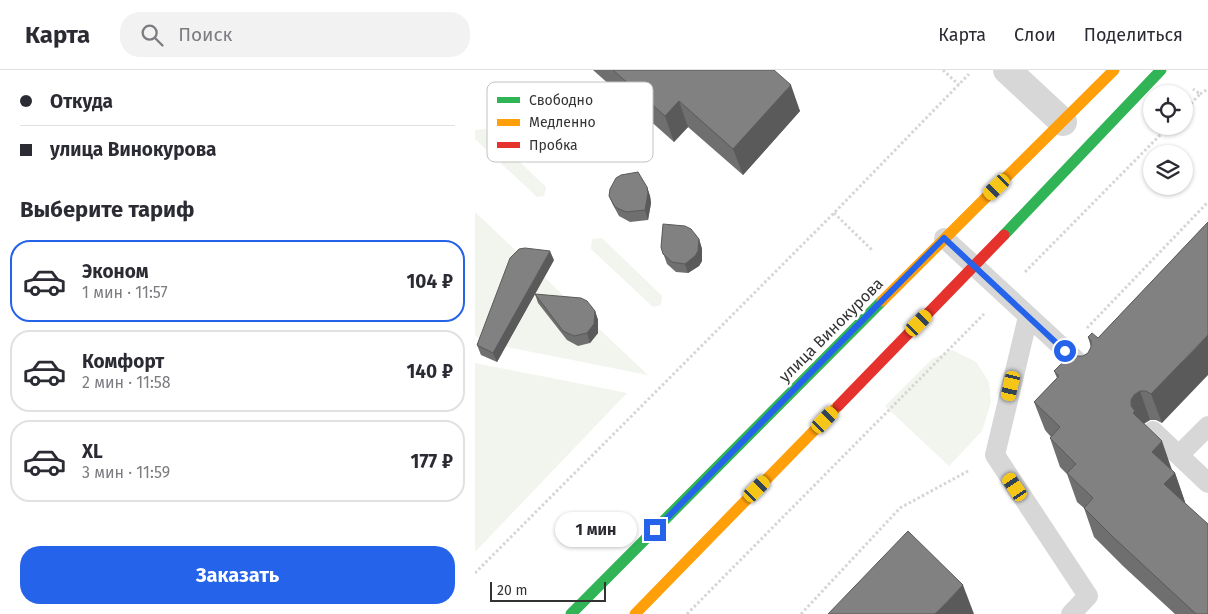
<!DOCTYPE html>
<html lang="ru">
<meta charset="utf-8">
<style>
body{margin:0;font-family:"Fira Sans",sans-serif;background:#f2f2f3;color:#2b2b33;height:100vh;display:flex;flex-direction:column;font-size:19px;white-space:nowrap}
*{box-sizing:border-box;margin:0}
p{font-size:16px;color:#7c7c81}
.icon{flex:none;width:28px;height:28px;fill:none;stroke:currentColor;stroke-width:2;stroke-linecap:round;stroke-linejoin:round}
.map{position:relative;flex:1;overflow:hidden}
.details{display:flex;flex-direction:column;background:#fff;width:475px}
.details>*{flex:none}
.guide{display:grid;align-content:center;height:110px;padding:0 20px;background:#fff}
.buttons{position:absolute;left:668px;top:15px;display:grid;gap:10px}
.buttons a{display:grid;place-items:center;width:50px;height:50px;border-radius:50%;background:#fff;box-shadow:0 1px 4px #0004;font-size:25px}
.scale{position:absolute;left:15px;bottom:12px;width:116px;box-sizing:border-box;padding-left:5px;border:2px solid #333;border-top:0;font-size:14px;line-height:18px;white-space:nowrap;color:#333;-webkit-text-stroke:4px #fff;paint-order:stroke}
.end{position:absolute;width:22px;height:22px;margin:-11px;border:6px solid #2563eb;background:#fff;box-shadow:0 0 0 2px #fff}
.from{border-radius:50%}
.bubble{position:absolute;height:35px;border-radius:18px;background:#fff;box-shadow:0 1px 4px #0004;font-size:16px;font-weight:700;line-height:35px;text-align:center}
.car{position:absolute;width:15px;height:30px;margin:-15px -8px;border-radius:6px;box-shadow:0 0 4px 1px #0007;background:linear-gradient(#f5c518 24%,#345 0 40%,#f5c518 0 76%,#345 0 86%,#f5c518 0)}
.guide b{display:flex;align-items:center;gap:18px;height:48px;font-size:19px}
.guide b+b{border-top:1px solid #e1e1e2}
.guide i{width:12px;height:12px;background:#2b2b33}
ul{padding:0;list-style:none}
li{display:flex;align-items:center;gap:15px;height:82px;margin:0 10px 8px;padding:0 10px;border:2px solid #e1e1e2;border-radius:20px}
li div{flex:1}
li b{display:block;font-size:19px}
li em{font-style:normal;font-weight:700}
li.selected{border-color:#2563eb}
li>.icon{width:45px;height:45px;stroke-width:1.5}
h2{padding:0 20px;font-size:22px;line-height:60px}
.action{display:flex;gap:10px;margin-top:auto;padding:10px 20px}
.action a{flex:1;height:58px;border-radius:20px;background:#2563eb;color:#fff;font-size:20px;font-weight:700;line-height:58px;text-align:center}
header{display:flex;align-items:center;gap:30px;box-sizing:border-box;height:70px;padding:0 25px;background:#fff;border-bottom:1px solid #e1e1e2}
header strong{font-size:24px}
nav{display:flex;gap:28px;margin-inline-start:auto;font-size:18px}
.search{width:350px;height:45px;background:#f2f2f3;display:flex;align-items:center;gap:12px;box-sizing:border-box;padding:0 18px;border-radius:20px;color:#7c7c81;font-size:19px}
main{display:flex;flex:1;min-height:0}
.map>svg:first-child{display:block}
.green{fill:#f1f5ed}
.lines{fill:none;stroke-linecap:round;stroke-linejoin:round}
.path{stroke:#d6d6d6;stroke-width:3;stroke-dasharray:2.5 2.5;stroke-linecap:butt}
.lane{stroke:#d7d7d7;stroke-width:20}
.street{stroke:#d7d7d7;stroke-width:28}
.fast{stroke:#30b455;stroke-width:11}
.slow{stroke:#ff9f0a;stroke-width:11}
.jam{stroke:#e5322d;stroke-width:11}
.wall{fill:#6f6f6f}
.shaded-wall{fill:#5a5a5a}
.building{fill:#818181;stroke:#5a5a5a}
.route{stroke:#2563eb;stroke-width:6}
.labels{text-anchor:middle;dominant-baseline:central;stroke-width:5;stroke-linejoin:round;paint-order:stroke}
.street-label{font-size:16px;fill:#333;stroke:#fff}
.key{fill:#fff;stroke:#c2c2c2;stroke-width:1}
.key-label{font-size:14px;fill:#333}
</style>
<header>
<strong>Карта</strong>
<div class="search"><svg class="icon" aria-label="search" viewBox="0 0 24 24"><circle cx="10" cy="10" r="6"/><path d="M15 15l6 6"/></svg>Поиск</div>
<nav><a>Карта</a><a>Слои</a><a>Поделиться</a></nav>
</header>
<main>
<section class="details">
<div class="guide">
<b><i class="from"></i>Откуда</b>
<b><i></i>улица Винокурова</b>
</div>
<h2>Выберите тариф</h2>
<ul>
<li class="selected"><svg class="icon" aria-label="car" viewBox="0 0 24 24"><path d="M5 17H2v-5l4-1 3-4h7l3 4 3 1v5h-3M9 17h6M6 11h13"/><circle cx="7" cy="17" r="2"/><circle cx="17" cy="17" r="2"/></svg><div><b>Эконом</b><p>1 мин · 11:57</p></div><em>104 ₽</em></li>
<li><svg class="icon" aria-label="car" viewBox="0 0 24 24"><path d="M5 17H2v-5l4-1 3-4h7l3 4 3 1v5h-3M9 17h6M6 11h13"/><circle cx="7" cy="17" r="2"/><circle cx="17" cy="17" r="2"/></svg><div><b>Комфорт</b><p>2 мин · 11:58</p></div><em>140 ₽</em></li>
<li><svg class="icon" aria-label="car" viewBox="0 0 24 24"><path d="M5 17H2v-5l4-1 3-4h7l3 4 3 1v5h-3M9 17h6M6 11h13"/><circle cx="7" cy="17" r="2"/><circle cx="17" cy="17" r="2"/></svg><div><b>XL</b><p>3 мин · 11:59</p></div><em>177 ₽</em></li>
</ul>
<div class="action"><a>Заказать</a></div>
</section>
<div class="map">
<svg width="733" height="544" viewBox="0 0 733 544">
<rect width="100%" height="100%" fill="#fff"/>
<g class="green">
<path d="M10,59L71,117L69,126L62,127L0,69V60Z"/>
<path d="M0,142L173,305L7,272L0,265Z"/>
<path d="M127,168L187,226L186,235L178,237L116,179L117,169Z"/>
<path d="M477,280L501,292L514,312L516,332L507,361L474,396L410,336L457,289Z"/>
<path d="M0,293L152,323L0,482Z"/>
</g>
<g class="lines">
<g class="path">
<path d="M468,0L484,15"/>
<path d="M725,24L733,19"/>
<path d="M709,41L725,24L718,19"/>
<path d="M359,143L398,181"/>
<path d="M550,202L694,56"/>
<path d="M612,258L733,132"/>
<path d="M0,503L359,143L494,4"/>
<path d="M212,544L509,244"/>
<path d="M326,544L425,438L495,400"/>
</g>
<g class="lane">
<path d="M469,168L615,303"/>
<path d="M553,247L520,385L613,526L596,544"/>
<path d="M678,361L733,413"/>
<path d="M704,385L733,356"/>
</g>
<path class="street" d="M532,0L588,52"/>
<g class="fast">
<path d="M529,165L686,0"/>
<path d="M96,544L407,231"/>
</g>
<g class="slow">
<path d="M407,231L639,0"/>
<path d="M160,544L363,336"/>
</g>
<path class="jam" d="M363,336L529,165"/>
</g>
<g class="wall">
<path d="M118,0H299L325,41L268,105L213,57L199,72Z"/>
<path d="M49,54L91,61L87,73L76,79L70,80L59,75L53,64Z"/>
<path d="M172,117L175,126L176,133L173,150L155,152L144,146L138,135L134,126Z"/>
<path d="M733,152L687,353L681,350H675L669,354L697,400H696L700,403L710,432L733,544H700L648,496L619,467L609,438L602,432L592,404L585,397L575,368L576,367L570,360L559,332L582,308L579,301L602,286H608L613,283L616,277L613,267L623,268Z"/>
<path d="M224,169L227,179V191L224,196L213,203L201,202L192,194L186,177Z"/>
<path d="M79,190L60,224L120,241L123,250V263L115,273L103,276L92,270L63,233L60,224L22,292L6,285L2,275Z"/>
</g>
<g class="shaded-wall">
<path d="M316,15L325,41L268,105L258,79Z"/>
<path d="M204,31L213,57L199,72L190,46Z"/>
<path d="M83,37L91,61L87,73L76,79L73,70Z"/>
<path d="M172,117L175,126L176,133L173,150L170,140Z"/>
<path d="M224,169L227,179V191L224,196L213,203L210,194Z"/>
<path d="M75,181L79,190L22,292L18,283Z"/>
<path d="M120,241L123,250V263L115,273L112,263Z"/>
<path d="M733,265V305L687,353L676,324Z"/>
<path d="M665,321L675,350L669,353L666,359L658,343L656,330L659,325Z"/>
<path d="M687,371L697,400L687,411L677,382Z"/>
<path d="M700,403L710,432L700,442L689,414Z"/>
<path d="M488,515L499,544H460Z"/>
</g>
<g class="building">
<path d="M138,0H299L316,15L258,79L204,31L190,46Z"/>
<path d="M163,102L172,117L173,123L170,140L151,142L140,137L134,126L135,119L141,108L146,105Z"/>
<path d="M733,152V265L676,324L671,321H665L659,325L656,330V336L660,341L658,343L687,371L677,382L700,403L689,414L733,454V544H721L638,467L609,438L618,428L592,403L601,394L575,368L585,357L559,332L584,306L579,301L597,283L602,286H608L613,283L616,277V271L613,267L617,263L623,268Z"/>
<path d="M188,154L210,156L216,159L224,169L223,181L220,186L210,194L197,192L188,184L186,177Z"/>
<path d="M50,178L75,181L18,283L2,275L35,188L44,179Z"/>
<path d="M60,224L106,228L112,231L120,241L119,254L112,263L99,266L88,261Z"/>
<path d="M433,461L488,515L460,544H353Z"/>
</g>
<g class="lines">
<path class="route" d="M180,460L469,168L590,281"/>
</g>
<g class="labels">
<g class="street-label">
<text transform="translate(356 260) rotate(-45)">улица Винокурова</text>
</g>
</g>
<rect x="12" y="12" width="166" height="80" rx="8" class="key"/>
<rect x="22" y="27" width="23" height="6" fill="#30b455"/>
<rect x="22" y="49" width="23" height="7" fill="#ff9f0a"/>
<rect x="22" y="72" width="23" height="6" fill="#e5322d"/>
<g class="key-label">
<text x="54" y="35">Свободно</text>
<text x="54" y="57">Медленно</text>
<text x="54" y="80">Пробка</text>
</g>
</svg>
<div class="buttons">
<a><svg class="icon" aria-label="locate" viewBox="0 0 24 24"><circle cx="12" cy="12" r="6"/><path d="M12 2v4M12 18v4M2 12h4M18 12h4"/></svg></a>
<a><svg class="icon" aria-label="layers" viewBox="0 0 24 24"><path d="M12 4l9 5-9 5-9-5zM3 14l9 5 9-5"/></svg></a>
</div>
<div class="scale">20 m</div>
<i class="end from" style="left:590px;top:281px"></i>
<i class="end" style="left:180px;top:460px"></i>
<div class="bubble" style="left:80px;top:442px;width:82px">1 мин</div>
<i class="car" style="left:522px;top:117px;rotate:226deg"></i>
<i class="car" style="left:444px;top:253px;rotate:44deg"></i>
<i class="car" style="left:536px;top:316px;rotate:193deg"></i>
<i class="car" style="left:350px;top:350px;rotate:44deg"></i>
<i class="car" style="left:540px;top:417px;rotate:326deg"></i>
<i class="car" style="left:282px;top:419px;rotate:45deg"></i>
</div>
</main>
